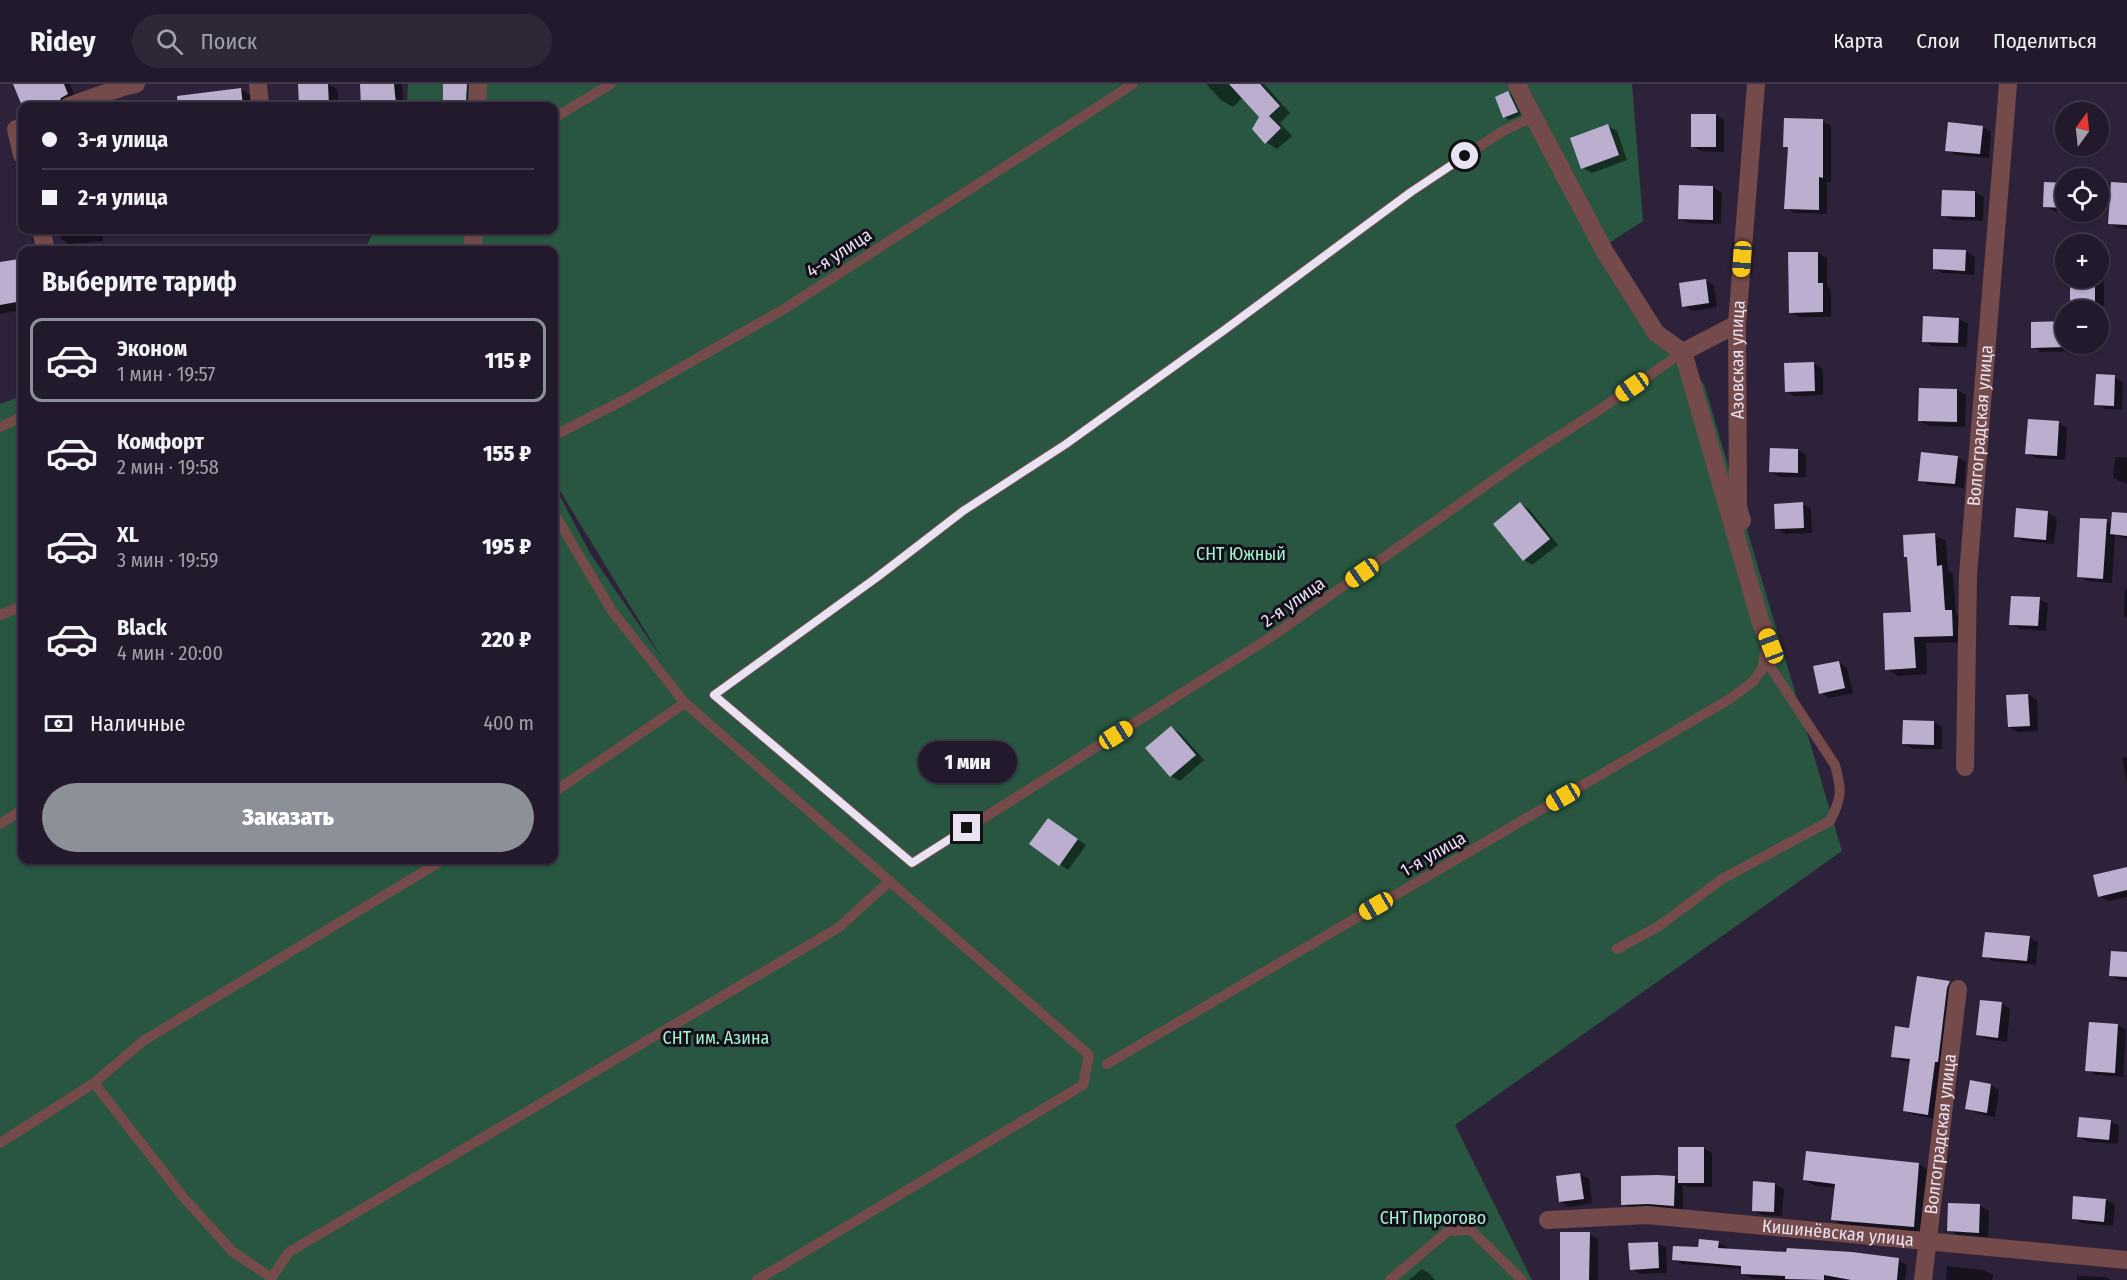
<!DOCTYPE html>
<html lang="ru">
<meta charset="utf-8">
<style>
body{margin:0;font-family:"Fira Sans Condensed",sans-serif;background:#2e2738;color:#f1f3f6;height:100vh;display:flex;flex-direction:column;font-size:22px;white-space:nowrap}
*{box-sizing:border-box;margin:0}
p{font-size:20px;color:#a2a1a9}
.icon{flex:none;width:33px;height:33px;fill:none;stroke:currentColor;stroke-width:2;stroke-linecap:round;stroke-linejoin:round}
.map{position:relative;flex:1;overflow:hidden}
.drawer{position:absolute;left:18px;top:162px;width:540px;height:618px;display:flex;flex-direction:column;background:#221a2c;border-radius:12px;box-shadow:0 2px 4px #0004,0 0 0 2px #3f3848}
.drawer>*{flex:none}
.hud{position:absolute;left:18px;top:18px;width:540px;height:132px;border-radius:12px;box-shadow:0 2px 4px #0004,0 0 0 2px #3f3848;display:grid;align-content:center;height:132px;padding:0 24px;background:#221a2c}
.needle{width:39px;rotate:15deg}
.tools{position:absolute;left:2055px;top:18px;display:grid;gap:12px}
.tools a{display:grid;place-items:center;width:54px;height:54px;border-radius:50%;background:#221a2c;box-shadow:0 2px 4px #0004,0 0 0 2px #3f3848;font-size:30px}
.end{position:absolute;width:27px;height:27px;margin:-14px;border:8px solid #e9e2f3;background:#111;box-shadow:0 0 0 3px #111}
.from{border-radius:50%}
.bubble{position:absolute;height:42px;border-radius:21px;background:#221a2c;box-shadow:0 2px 4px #0004,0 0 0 2px #3f3848;font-size:20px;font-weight:800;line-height:42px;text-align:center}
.car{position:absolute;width:18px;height:36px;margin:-18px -9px;border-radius:8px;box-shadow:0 0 4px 2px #0007;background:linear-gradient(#f5c518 24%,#345 0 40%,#f5c518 0 76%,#345 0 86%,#f5c518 0)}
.hud b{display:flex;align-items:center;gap:21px;height:57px;font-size:22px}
.hud b+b{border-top:2px solid #3f3848}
.hud i{width:15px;height:15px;background:#f1f3f6}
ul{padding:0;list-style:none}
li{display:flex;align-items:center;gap:18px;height:84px;margin:0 12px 9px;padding:0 12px;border:3px solid transparent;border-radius:12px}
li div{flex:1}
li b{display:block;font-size:22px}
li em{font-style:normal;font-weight:800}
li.active{border-color:#8c9099}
li>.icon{width:54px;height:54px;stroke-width:1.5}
h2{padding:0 24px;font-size:27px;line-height:72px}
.pay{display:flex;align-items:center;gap:15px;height:66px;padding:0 24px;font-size:22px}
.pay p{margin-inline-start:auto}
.primary-button{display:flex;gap:12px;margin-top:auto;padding:12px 24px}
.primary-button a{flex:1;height:69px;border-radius:36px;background:#8c9099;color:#fff;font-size:24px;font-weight:800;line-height:69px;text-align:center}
header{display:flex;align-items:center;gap:36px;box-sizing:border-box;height:84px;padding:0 30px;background:#221a2c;border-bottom:2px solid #3f3848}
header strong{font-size:28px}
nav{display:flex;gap:33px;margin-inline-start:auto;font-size:21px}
.search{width:420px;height:54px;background:#2e2738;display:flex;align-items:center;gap:15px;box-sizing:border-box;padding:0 21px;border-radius:33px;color:#a2a1a9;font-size:22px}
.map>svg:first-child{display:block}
.green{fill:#285641}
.shadow{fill:#0007}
.building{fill:#bcaece}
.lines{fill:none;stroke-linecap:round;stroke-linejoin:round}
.service{stroke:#744b4a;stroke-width:10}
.minor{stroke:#744b4a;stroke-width:18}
.route{stroke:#e9e2f3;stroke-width:8}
.labels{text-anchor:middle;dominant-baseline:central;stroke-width:6;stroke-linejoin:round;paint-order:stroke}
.street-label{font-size:18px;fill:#e9e2f3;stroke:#130e1a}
.park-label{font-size:18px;fill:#a4f5cd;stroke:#130e1a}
</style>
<header>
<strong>Ridey</strong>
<div class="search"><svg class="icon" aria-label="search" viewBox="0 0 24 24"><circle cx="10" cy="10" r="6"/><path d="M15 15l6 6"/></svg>Поиск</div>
<nav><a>Карта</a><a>Слои</a><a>Поделиться</a></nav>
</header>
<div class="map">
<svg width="2127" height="1196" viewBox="0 0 2127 1196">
<rect width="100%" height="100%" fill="#2e223b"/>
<path class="green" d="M408,0H1632L1643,137L1609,159L1645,231L1704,300L1842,767L1455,1041L1532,1196H0V320L22,312V776H554V401L590,469L663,576L554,397V166H364L375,146H554V22H407Z"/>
<g class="shadow">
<path d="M14,0H70L76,15L68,22H23Z"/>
<path d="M328,0L337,5L338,22H301L300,1Z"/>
<path d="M361,0H402L404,22H366L363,21Z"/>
<path d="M467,0L475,5V20L453,21L444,15Z"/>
<path d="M1206,0H1264L1290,29L1280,39L1292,52L1277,65L1266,58L1261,33L1243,13L1233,23L1221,16Z"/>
<path d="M241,5L252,12L253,22H193L192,12Z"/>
<path d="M1508,9L1512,11L1521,31L1509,36L1505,33Z"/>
<path d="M1716,31L1724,36V68L1701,67L1692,62Z"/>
<path d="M2057,32H2066V57L2056,52Z"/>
<path d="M1822,37L1831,42V98H1827V130L1794,129L1786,124L1790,65L1785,62Z"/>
<path d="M1608,42L1617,47L1627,76L1592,89L1583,84Z"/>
<path d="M1983,43L1991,48L1989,74L1956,71L1947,66Z"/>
<path d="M2066,100V127H2054L2045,122Z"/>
<path d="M2127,100V145L2118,144L2110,139Z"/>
<path d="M1681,103H1713L1722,109L1721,140L1689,139L1680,134Z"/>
<path d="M1975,108L1984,113L1983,137L1952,136L1943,131Z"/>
<path d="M60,146H102L103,157L70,160L61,155Z"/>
<path d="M1966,168L1975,173L1974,191L1943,189L1934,184Z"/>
<path d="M1818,169L1827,174V203L1831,205V233H1800L1791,228Z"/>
<path d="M18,176L22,179V226L0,230V180Z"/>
<path d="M2098,189L2104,192V222L2081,223L2072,218L2071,194H2098Z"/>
<path d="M1705,196L1714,201L1717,223L1693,227L1684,222Z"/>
<path d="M1959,235L1968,240L1967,263L1932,262L1924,257Z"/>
<path d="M2066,260H2079V267L2041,268L2033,263Z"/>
<path d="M1814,280L1823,285V311L1795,312L1786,307Z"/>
<path d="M2114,293L2123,298L2122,326L2105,325L2096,320Z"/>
<path d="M1921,305L1957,306L1966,311L1965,343L1929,342L1920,337Z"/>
<path d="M2058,339L2067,344L2065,376L2036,374L2027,369Z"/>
<path d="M1798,366L1806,371V393H1780L1771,388Z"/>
<path d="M1957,373L1966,378L1964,404L1929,401L1920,396Z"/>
<path d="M2115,373L2127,374V400L2113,394Z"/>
<path d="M1520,420L1529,425L1558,461L1532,481L1524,476Z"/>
<path d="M1802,420L1811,425L1812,449L1786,450L1777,445Z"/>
<path d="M2018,426L2048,429L2057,434L2054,460L2024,457L2015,452Z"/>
<path d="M2127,431V455L2115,451L2112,499L2087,497L2078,492L2106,437L2113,441Z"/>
<path d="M1934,451L1946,457L1948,486L1953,490L1956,530L1963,534L1964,558L1926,559L1927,590L1898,592L1887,585L1912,529L1909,474L1906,472Z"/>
<path d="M2125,505H2127V534L2124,532Z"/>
<path d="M2039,515L2048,520L2046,547L2020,545L2011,540Z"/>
<path d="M1839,578L1847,584L1853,609L1829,614L1821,609Z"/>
<path d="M2028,611L2037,616L2038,647L2018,648L2009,643Z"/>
<path d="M1934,638L1942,643V665H1913L1904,660Z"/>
<path d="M1171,644L1180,649L1204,676L1180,697L1171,692Z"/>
<path d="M2127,673V699L2122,674Z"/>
<path d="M1049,735L1086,761L1068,786L1031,760Z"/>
<path d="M2127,786V813L2108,817L2100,812Z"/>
<path d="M2029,853L2038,858L2036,881L1993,877L1984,872Z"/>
<path d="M2127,870V897L2119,896L2110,891Z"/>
<path d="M1949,899L1958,904L1936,1035L1913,1031L1904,1026L1911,978L1902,977L1893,972L1910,945Z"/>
<path d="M2002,920L2010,925L2007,958L1986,955L1977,950Z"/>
<path d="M2118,941L2126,946L2123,993L2096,991L2087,986Z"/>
<path d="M1991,1001L1999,1006L1995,1033L1976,1029L1967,1024Z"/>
<path d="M2110,1037L2119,1042L2118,1060L2088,1058L2079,1053Z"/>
<path d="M1703,1064L1712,1069V1103H1688L1683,1101V1126L1632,1125L1623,1120L1674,1093L1679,1096Z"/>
<path d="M1919,1080L1930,1087L1925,1149L1844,1142L1832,1135L1836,1104L1816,1102L1804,1096Z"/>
<path d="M1580,1090L1589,1095L1592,1119L1569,1123L1560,1117Z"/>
<path d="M1775,1100L1784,1105L1782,1132L1762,1131L1753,1126Z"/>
<path d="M2106,1116L2115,1121L2113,1142L2082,1139L2073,1134Z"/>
<path d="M1950,1121L1980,1122L1989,1127L1988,1153L1957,1151L1949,1146Z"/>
<path d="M1589,1150L1598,1155V1196H1561Z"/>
<path d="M1718,1158L1727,1163L1726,1166L1898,1176L1907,1181L1905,1196H1777L1751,1194L1742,1189L1743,1185L1682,1180L1674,1175Z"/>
<path d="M1657,1159L1666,1164L1667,1189L1640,1190L1631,1185Z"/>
<path d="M1947,1182L1984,1186L1993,1191L1992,1196H1946Z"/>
<path d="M1422,1185L1430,1190L1435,1196H1409Z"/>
<path d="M2077,1192L2106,1193L2111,1196H2077Z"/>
</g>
<g class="building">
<path d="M13,0H64L68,10L61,14L58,21L53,22H22Z"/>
<path d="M298,0H328L329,22H299Z"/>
<path d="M360,0H394L396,20L361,22Z"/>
<path d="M443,0H467L466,16H443Z"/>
<path d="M1229,0H1260L1280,22L1269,32L1281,44L1265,60L1252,45L1259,33Z"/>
<path d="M241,4L243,22H178L177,12Z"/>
<path d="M1508,7L1518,28L1503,34L1495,13Z"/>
<rect x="1691" y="30" width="25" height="33"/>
<path d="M1784,34L1823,35V94L1819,93V126L1784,125L1788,63H1783Z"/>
<path d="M1948,38L1983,42L1980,70L1945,67Z"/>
<path d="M1608,40L1619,71L1581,85L1570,54Z"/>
<path d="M2044,98L2066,99V124L2043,123Z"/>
<path d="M2111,98L2127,99V141L2108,140Z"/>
<path d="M1679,101L1713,102V136L1678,135Z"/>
<path d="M1942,106L1975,107V133L1941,132Z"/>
<path d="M1933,165L1966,166L1965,187L1933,185Z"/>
<path d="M1788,168H1818V199H1823V228L1789,229Z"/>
<path d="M19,175L22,197V217L0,221V178Z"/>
<path d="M2070,194H2095V218L2070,219Z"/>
<path d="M1706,195L1709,219L1682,223L1679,199Z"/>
<path d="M1923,232L1959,234L1958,259L1922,258Z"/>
<path d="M2066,237V263L2031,264V238Z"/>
<path d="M1814,278L1815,307L1785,308L1784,279Z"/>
<path d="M2096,290L2115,291L2114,322L2094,321Z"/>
<path d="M1919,304L1957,305V338L1918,337Z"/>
<path d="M2028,335L2059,337L2057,372L2025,370Z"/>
<path d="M1770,364L1798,365V389L1769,388Z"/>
<path d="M1921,368L1958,372L1955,400L1918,397Z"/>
<path d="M1520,418L1550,455L1523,477L1493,440Z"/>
<path d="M1803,418L1804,444L1775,445L1774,420Z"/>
<path d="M2016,424L2048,427L2046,456L2014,453Z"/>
<path d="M2112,428L2127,429V452L2110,450Z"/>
<path d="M2080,434L2107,435L2103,495L2077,493Z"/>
<path d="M1935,449L1937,482L1942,481L1945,526H1952L1953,552L1914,553L1916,584L1885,586L1883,529L1911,528L1907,473H1904L1903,451Z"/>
<path d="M2011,512L2040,513L2038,542L2009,541Z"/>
<path d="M1839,577L1845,604L1819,610L1813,582Z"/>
<path d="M2028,610L2030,642L2008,643L2006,611Z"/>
<path d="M1903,636L1934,637V661L1902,660Z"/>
<path d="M1171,642L1196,671L1170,693L1145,664Z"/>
<path d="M1048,734L1078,755L1059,782L1029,760Z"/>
<path d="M2127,783V806L2098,813L2093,791Z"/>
<path d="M1985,848L2030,852L2027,877L1982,873Z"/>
<path d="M2111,867L2127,868V893L2109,892Z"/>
<path d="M1917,892L1950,897L1947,904L1938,978H1935L1928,1031L1903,1027L1910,975L1891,973L1895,942L1909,944Z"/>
<path d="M1980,916L2002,918L1998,954L1976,951Z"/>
<path d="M2089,938L2118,940L2115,989L2085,987Z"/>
<path d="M1970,996L1991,1000L1987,1029L1965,1025Z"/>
<path d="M2079,1033L2111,1036L2109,1056L2077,1053Z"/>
<rect x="1678" y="1063" width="26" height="36"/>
<path d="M1806,1067L1919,1079L1914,1143L1831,1136L1835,1100L1803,1096Z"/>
<path d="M1580,1089L1584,1115L1559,1118L1556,1092Z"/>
<path d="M1657,1091L1675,1092L1674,1122L1648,1120L1621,1121V1092Z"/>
<path d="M1753,1097L1775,1099L1774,1128L1752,1127Z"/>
<path d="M2073,1112L2106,1115L2104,1138L2072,1135Z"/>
<path d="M1948,1119L1980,1120L1979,1149L1947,1147Z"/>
<path d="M1560,1148H1590L1589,1196H1560Z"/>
<path d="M1699,1155L1719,1157L1718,1164L1786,1168L1787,1164L1852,1168L1899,1174L1897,1196H1851L1824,1191V1196L1785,1195V1192L1741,1190V1182L1672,1176L1673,1162L1698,1163Z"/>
<path d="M1658,1158L1659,1184L1630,1186L1628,1159Z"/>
</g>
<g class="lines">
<g class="service">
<path d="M1533,33L1501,48L1411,108L1223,247L1066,360L963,427L876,494L714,611L912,779L1274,551L1526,373L1599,326L1683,268"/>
<path d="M554,34L611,0"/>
<path d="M0,343L22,333"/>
<path d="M555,351L624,316L784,225L1133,0"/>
<path d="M554,429L612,527L685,619L1089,971L1083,1001L757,1196"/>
<path d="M0,531L22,522"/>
<path d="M554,708L685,619"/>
<path d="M0,740L22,726"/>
<path d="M1107,980L1728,616L1753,598L1767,578L1835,681C1842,706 1842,714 1830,737L1722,795L1659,842L1617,865"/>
<path d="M94,999L184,1114L232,1167L270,1193"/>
<path d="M0,1059L94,999L143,957L443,776"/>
<path d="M270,1196L289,1168L838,844L890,797"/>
<path d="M1390,1196L1448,1147L1471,1146L1522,1196"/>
</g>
<g class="minor">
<path d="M258,0L260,22"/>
<path d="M1517,0L1524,15L1605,168L1656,249L1683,268L1760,536L1771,563L1767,578"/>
<path d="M69,22L123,3L136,0"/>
<path d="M477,22L478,0"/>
<path d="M16,45L22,71"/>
<path d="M41,146L46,166"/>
<path d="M473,146L474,166"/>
<path d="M1683,268L1737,240"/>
<path id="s1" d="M1742,437L1738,423L1737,240L1756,0"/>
<path id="s2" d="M1965,683L1968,491L2008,0"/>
<path id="s3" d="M1548,1136L1647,1131L2127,1176"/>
<path id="s4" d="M1923,1196L1958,905"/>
</g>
</g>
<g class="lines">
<path class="route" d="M967,744L912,779L714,611L876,494L963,427L1066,360L1223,247L1411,108L1465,72"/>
</g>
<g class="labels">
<g class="street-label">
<text transform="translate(839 169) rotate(-33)">4-я улица</text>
<text stroke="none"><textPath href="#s1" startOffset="162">Азовская улица</textPath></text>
<text stroke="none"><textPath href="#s2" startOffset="342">Волгоградская улица</textPath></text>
<text transform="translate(1293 518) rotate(-35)">2-я улица</text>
<text transform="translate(1433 770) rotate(-30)">1-я улица</text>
<text stroke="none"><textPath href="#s4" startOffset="147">Волгоградская улица</textPath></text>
<text stroke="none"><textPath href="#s3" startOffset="291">Кишинёвская улица</textPath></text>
</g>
<g class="park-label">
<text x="1241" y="470">СНТ Южный</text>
<text x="716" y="954">СНТ им. Азина</text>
<text x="1433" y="1134">СНТ Пирогово</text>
</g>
</g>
</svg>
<div class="tools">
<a><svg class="needle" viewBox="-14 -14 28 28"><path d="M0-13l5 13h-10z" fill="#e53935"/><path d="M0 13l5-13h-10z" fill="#a2a1a9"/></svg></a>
<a><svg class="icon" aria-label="locate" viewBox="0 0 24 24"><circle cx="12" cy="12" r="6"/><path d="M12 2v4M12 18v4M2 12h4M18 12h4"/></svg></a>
<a>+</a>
<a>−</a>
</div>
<i class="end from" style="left:1465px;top:72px"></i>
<i class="end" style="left:967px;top:744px"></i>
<div class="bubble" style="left:918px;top:657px;width:99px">1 мин</div>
<i class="car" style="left:1742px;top:175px;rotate:184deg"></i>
<i class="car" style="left:1632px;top:303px;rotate:235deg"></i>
<i class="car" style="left:1362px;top:489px;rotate:235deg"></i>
<i class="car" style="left:1771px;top:562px;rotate:339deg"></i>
<i class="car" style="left:1116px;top:651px;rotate:58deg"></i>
<i class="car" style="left:1563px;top:713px;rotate:240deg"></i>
<i class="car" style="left:1376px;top:822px;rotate:240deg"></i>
<div class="hud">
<b><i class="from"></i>3-я улица</b>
<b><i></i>2-я улица</b>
</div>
<section class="drawer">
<h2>Выберите тариф</h2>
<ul>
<li class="active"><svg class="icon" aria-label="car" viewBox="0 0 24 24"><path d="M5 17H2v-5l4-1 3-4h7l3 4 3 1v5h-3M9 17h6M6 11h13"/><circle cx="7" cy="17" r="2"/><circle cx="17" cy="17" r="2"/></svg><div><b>Эконом</b><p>1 мин · 19:57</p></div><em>115 ₽</em></li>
<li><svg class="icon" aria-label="car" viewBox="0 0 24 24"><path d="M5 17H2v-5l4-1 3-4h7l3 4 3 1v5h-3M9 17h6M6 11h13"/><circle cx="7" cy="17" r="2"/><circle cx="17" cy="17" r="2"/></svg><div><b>Комфорт</b><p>2 мин · 19:58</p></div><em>155 ₽</em></li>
<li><svg class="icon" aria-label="car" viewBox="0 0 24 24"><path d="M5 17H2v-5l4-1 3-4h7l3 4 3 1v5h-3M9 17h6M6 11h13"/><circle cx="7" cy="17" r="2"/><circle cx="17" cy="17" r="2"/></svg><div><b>XL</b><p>3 мин · 19:59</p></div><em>195 ₽</em></li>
<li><svg class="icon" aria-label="car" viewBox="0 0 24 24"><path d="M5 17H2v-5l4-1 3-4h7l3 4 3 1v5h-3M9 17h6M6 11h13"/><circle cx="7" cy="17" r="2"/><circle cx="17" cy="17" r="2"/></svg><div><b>Black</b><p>4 мин · 20:00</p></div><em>220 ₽</em></li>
</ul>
<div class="pay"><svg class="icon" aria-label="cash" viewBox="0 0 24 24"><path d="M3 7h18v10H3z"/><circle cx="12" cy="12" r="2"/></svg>Наличные<p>400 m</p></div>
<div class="primary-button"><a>Заказать</a></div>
</section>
</div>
